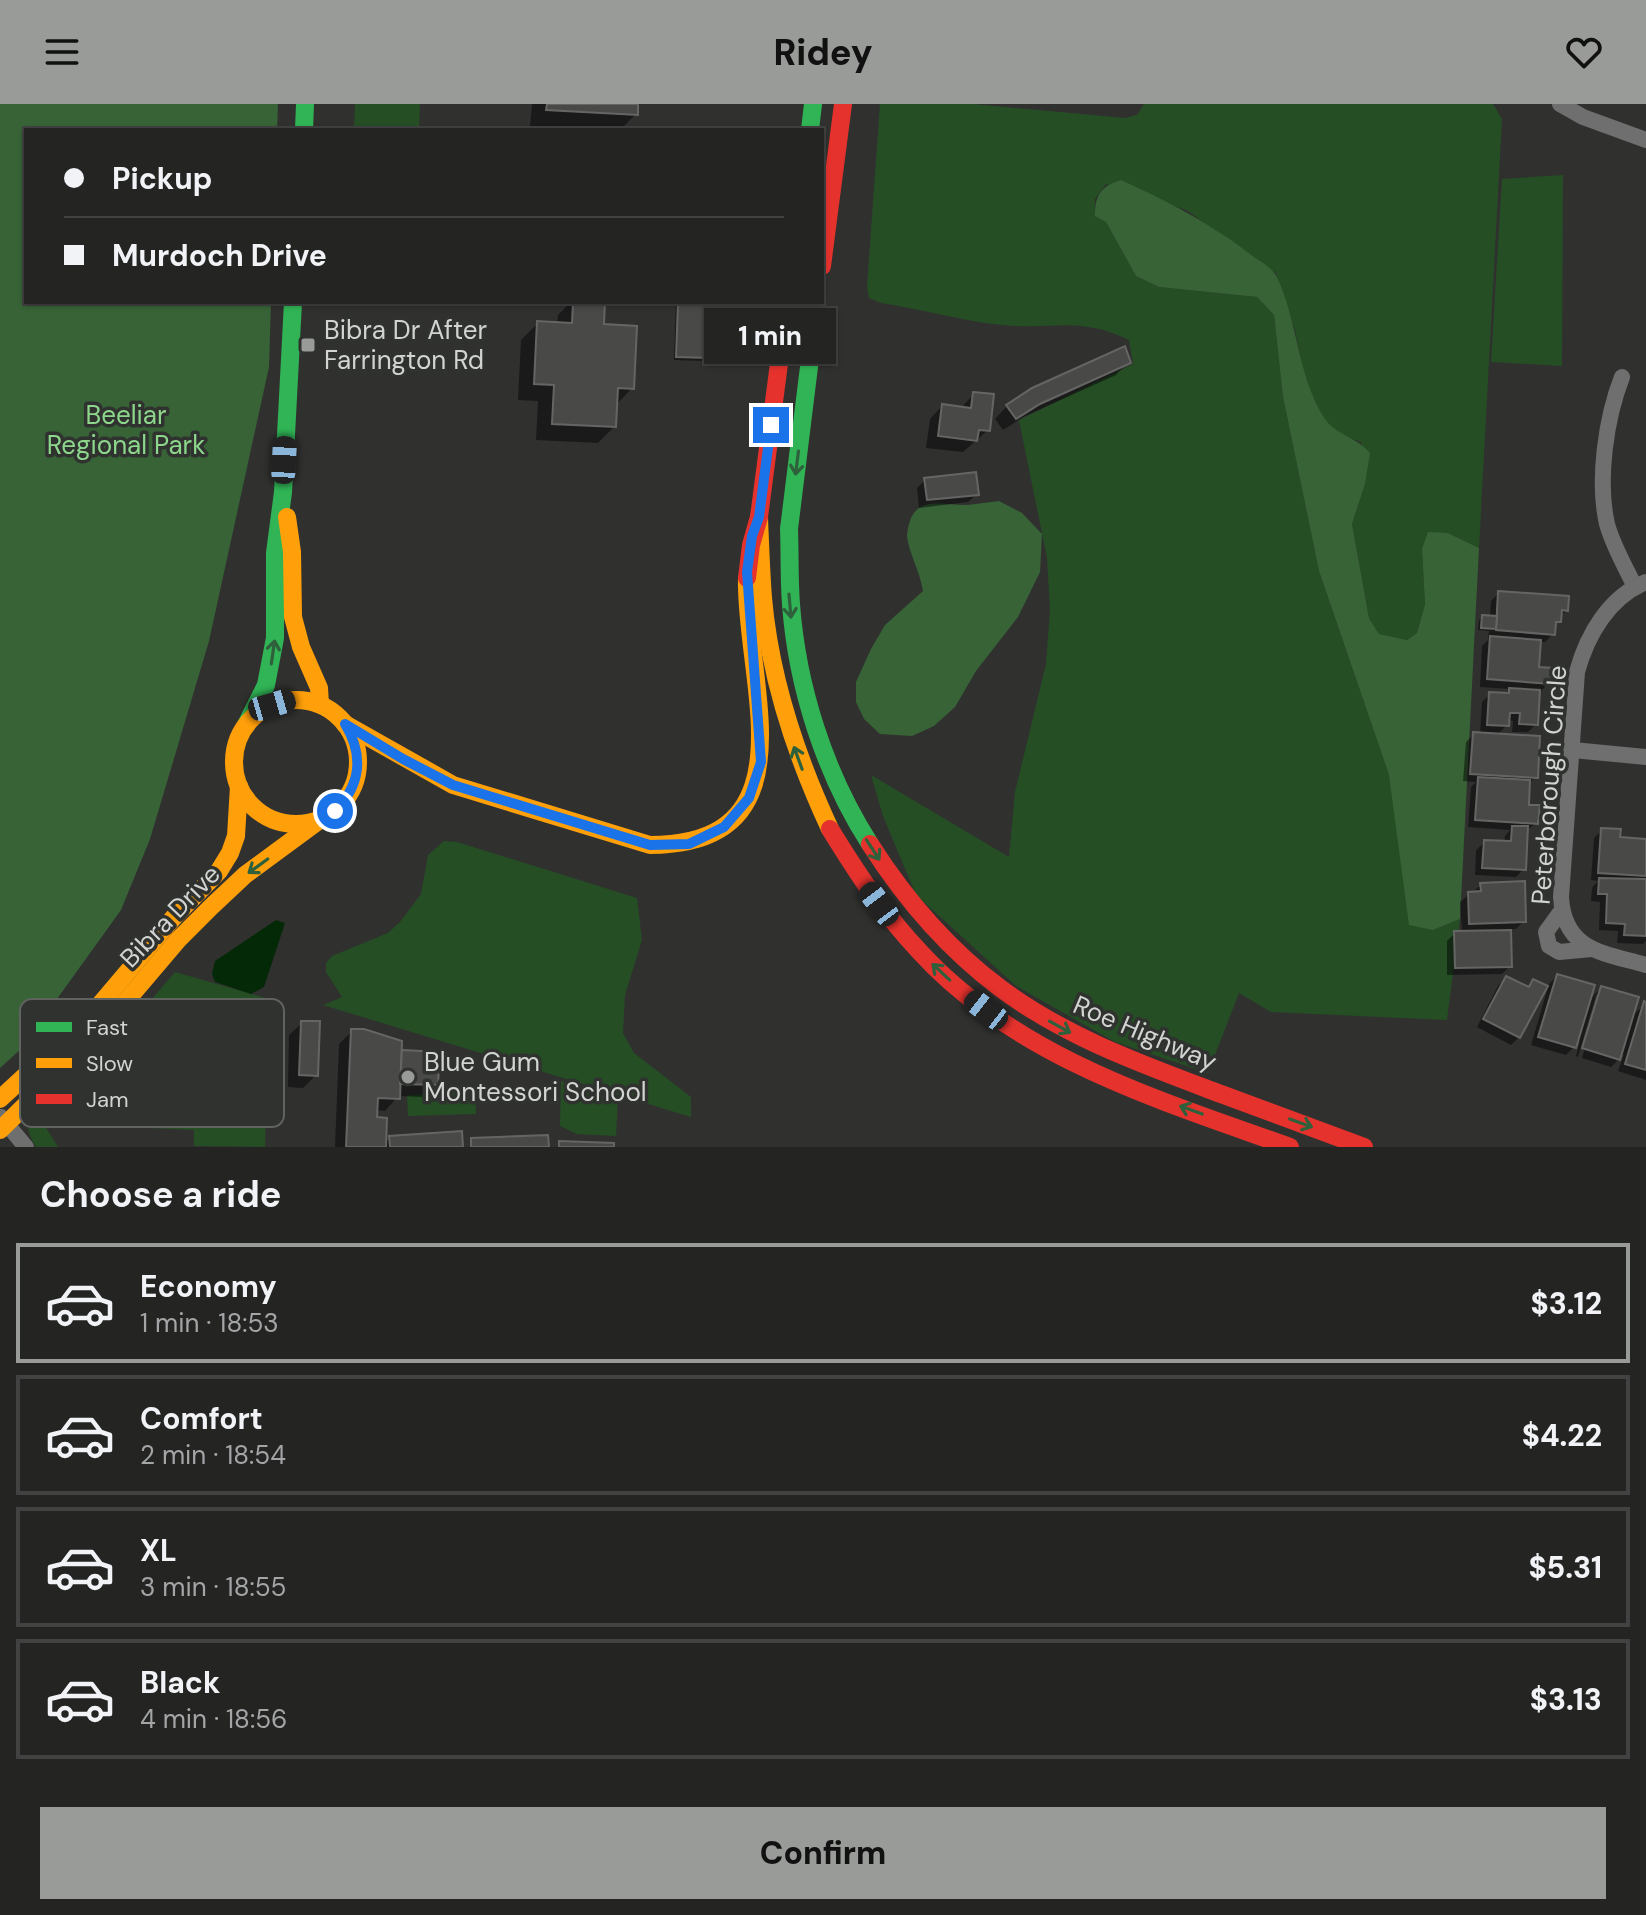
<!DOCTYPE html>
<meta charset="utf-8">
<style>
body{margin:0;font-family:"DM Sans",sans-serif;background:#303130;color:#f1f3f6;height:100vh;display:flex;flex-direction:column;font-size:30px;white-space:nowrap}
*{box-sizing:border-box;margin:0}
p{font-size:26px;color:#a3a5a6}
.icon{flex:none;width:44px;height:44px;fill:none;stroke:currentColor;stroke-width:2;stroke-linecap:round;stroke-linejoin:round}
.map{position:relative;height:1043px;overflow:hidden}
.drawer{display:flex;flex-direction:column;background:#242523;flex:1}
.drawer>*{flex:none}
.guide{position:absolute;left:24px;top:24px;width:800px;height:176px;border-radius:0px;box-shadow:0 2px 6px #0004,0 0 0 2px #414241;display:grid;align-content:center;height:176px;padding:0 40px;background:#242523}
.end{position:absolute;width:36px;height:36px;margin:-18px;border:10px solid #1a73e8;background:#fff;box-shadow:0 0 0 4px #fff}
.from{border-radius:50%}
.bubble{position:absolute;height:56px;border-radius:0px;background:#242523;box-shadow:0 2px 6px #0004,0 0 0 2px #414241;font-size:26px;font-weight:800;line-height:56px;text-align:center}
.car{position:absolute;width:24px;height:48px;margin:-24px -12px;border-radius:10px;box-shadow:0 0 6px 2px #0007;background:linear-gradient(#222 24%,#8ab4d8 0 40%,#222 0 76%,#8ab4d8 0 86%,#222 0)}
.guide b{display:flex;align-items:center;gap:28px;height:76px;font-size:30px}
.guide b+b{border-top:2px solid #414241}
.guide i{width:20px;height:20px;background:#f1f3f6}
ul{padding:0;list-style:none}
li{display:flex;align-items:center;gap:24px;height:120px;margin:0 16px 12px;padding:0 24px;border:4px solid #414241;border-radius:0px}
li div{flex:1}
li b{display:block;font-size:30px}
li em{font-style:normal;font-weight:800}
li.current{border-color:#999b98}
li>.icon{width:72px;height:72px;stroke-width:1.5}
h2{padding:0 40px;font-size:36px;line-height:96px}
.cta{display:flex;gap:16px;margin-top:auto;padding:16px 40px}
.cta a{flex:1;height:92px;border-radius:0px;background:#999b98;color:#111;font-size:32px;font-weight:800;line-height:92px;text-align:center}
header{display:flex;justify-content:space-between;align-items:center;height:104px;padding:0 40px;background:#999b98;color:#111;font-size:36px;font-weight:800}
.map>svg:first-child{display:block}
.green{fill:#254e25}
.forest{fill:#376337}
.water{fill:#042907}
.shadow{fill:#0007}
.building{fill:#494a48;stroke:#656664;stroke-width:2}
.lines{fill:none;stroke-linecap:round;stroke-linejoin:round}
.street{stroke:#6e6f6e;stroke-width:16}
.fast{stroke:#30b455;stroke-width:18}
.slow{stroke:#ff9f0a;stroke-width:18}
.jam{stroke:#e5322d;stroke-width:18}
.oneway{stroke:#2f603c}
.route{stroke:#1a73e8;stroke-width:10}
.poi-dot{fill:#999b98;stroke:#2f322e;stroke-width:3}
.labels{text-anchor:middle;dominant-baseline:central;stroke-width:7;stroke-linejoin:round;paint-order:stroke}
.poi-label{font-size:26px;fill:#d2d4d1;stroke:#2f322e;text-anchor:start}
.park-label{font-size:26px;fill:#8dd78c;stroke:#2f322e}
.street-label{font-size:26px;fill:#d2d4d1;stroke:#2f322e}
.key{fill:#2f322e;stroke:#60635f;stroke-width:2}
.key-label{font-size:22px;fill:#d2d4d1}
</style>
<header><svg class="icon" aria-label="menu" viewBox="0 0 24 24"><path d="M4 6h16M4 12h16M4 18h16"/></svg>Ridey<svg class="icon" aria-label="heart" viewBox="0 0 24 24"><path d="M12 20l-8-8c-3-5 5-10 8-4 3-6 11-1 8 4z"/></svg></header>
<div class="map">
<svg width="1646" height="1043" viewBox="0 0 1646 1043">
<rect width="100%" height="100%" fill="#30312f"/>
<g class="green">
<path d="M355,0H420L419,26H354Z"/>
<path d="M880,0H973L1125,14L1137,11L1144,0H1493L1502,15L1479,444L1448,429L1422,445L1425,500L1417,529L1407,536L1379,530L1369,514L1352,420L1365,380L1361,338L1336,329L1324,315L1306,280L1295,226L1276,169L1186,106L1106,80L1095,95V111L1106,118L1136,172L1159,183L1257,193L1274,211L1283,293L1319,467L1389,671L1433,826L1460,815L1447,916L1271,908L1239,889L1208,969L1115,938L1016,882L916,791L883,712L871,671L1009,753L1015,688L1046,560L1050,506L1047,454L1019,316L1133,260L1129,236C1079,212 1053,226 1002,221C962,217 921,205 881,199L869,194L867,183Z"/>
<path d="M1563,71L1562,262L1491,258L1502,75Z"/>
<path d="M444,737L457,738L637,794L642,836L625,891L623,929L634,949L691,993V1013L323,901L342,893L326,868V859L332,852L388,829L400,818L421,790L428,751Z"/>
<path d="M175,868L269,895L265,1043L194,1042V1026L83,1021L85,973Z"/>
<path d="M561,977L618,997L616,1032L577,1030L560,1022Z"/>
<path d="M475,988L476,1010L408,1012L407,991Z"/>
<path d="M34,1004L58,1043H36C27,1029 25,1018 34,1004Z"/>
</g>
<g class="forest">
<path d="M0,0H278L277,26H26V198H271L269,263L209,537L150,735L121,806L21,945L0,964Z"/>
<path d="M1121,76C1171,99 1210,119 1254,153C1261,158 1273,164 1277,173C1298,218 1297,269 1323,312C1335,332 1356,332 1370,349L1365,380L1352,420L1369,514L1379,530L1407,536L1417,529L1425,500L1422,445L1428,428L1448,429L1479,444L1460,815L1433,826L1409,821L1389,671L1319,467L1283,293L1274,211L1257,193L1159,183L1136,172L1106,118L1095,112C1095,91 1101,82 1121,76Z"/>
<path d="M999,397L1022,409L1042,430L1040,468L1018,513L976,567L955,603L934,622L912,632L880,630L864,615L856,598V578L871,545L885,521L923,487C920,467 909,450 907,432C907,429 908,423 909,420C917,390 945,402 968,401C978,400 989,398 999,397Z"/>
</g>
<path class="water" d="M276,816L285,819L264,883L251,890L215,878L212,870L215,857Z"/>
<g class="shadow">
<path d="M532,0H636V10L620,26L530,22Z"/>
<path d="M571,198H603L602,222L632,284L616,301L614,323L598,339L536,336L538,297L518,296L521,236L538,219L557,220L558,211Z"/>
<path d="M676,198H710L708,254L704,257L674,256Z"/>
<path d="M1128,258L1116,271L1025,312L1003,326L995,315L1007,302Z"/>
<path d="M974,290L988,326L963,348L926,344L930,315L942,302L961,304Z"/>
<path d="M925,376L977,390L968,398L919,404L917,384Z"/>
<path d="M1499,489L1566,506L1553,523V530L1545,538H1539L1537,565L1549,579L1541,587H1538L1536,620L1528,628H1512L1513,617L1508,616L1507,621L1497,631L1536,673L1528,680L1527,703L1537,719L1525,727L1524,765L1516,773L1475,771L1476,746L1485,738L1504,739L1505,732L1510,726L1468,723L1471,683L1476,678L1463,677L1466,638L1474,630H1480L1482,598L1490,590H1505L1510,585L1480,583L1482,542L1488,536L1489,527L1478,526L1479,516L1482,513H1490L1491,497Z"/>
<path d="M1602,726L1618,735L1646,737V837L1643,840L1617,839L1618,827L1599,826L1600,798L1591,797L1592,784L1598,777L1591,776L1594,734Z"/>
<path d="M1481,781L1524,817L1516,825H1509L1510,862L1502,870L1447,871V837L1455,829H1462L1460,798Z"/>
<path d="M1557,872L1588,897L1601,884L1631,912L1646,900V976L1618,967L1624,950L1611,963L1582,954L1600,891H1596L1578,953L1576,952L1580,937L1566,951L1531,941L1549,880Z"/>
<path d="M1506,874L1526,885L1534,877L1519,933L1511,941L1477,923L1498,882Z"/>
<path d="M302,919L316,971L303,984L288,983L289,931Z"/>
<path d="M352,927L400,948L438,950L436,981L424,993L398,992L385,1007L375,1006L384,1039L390,1033L461,1043H335L339,940Z"/>
</g>
<g class="building">
<path d="M547,0H638V11L546,6Z"/>
<path d="M573,198H605L604,220L637,222L634,285L618,284L616,323L552,320L554,281L534,280L537,217L572,219Z"/>
<path d="M678,198H712L710,254L676,253Z"/>
<path d="M1125,242L1131,259L1040,300L1016,315L1006,301L1032,284Z"/>
<path d="M973,288L994,290L990,327L979,326L977,337L938,332L942,300L971,304Z"/>
<path d="M976,368L979,391L927,396L924,374Z"/>
<path d="M1498,487L1569,492L1568,507L1562,506L1561,518H1556L1555,531L1496,526Z"/>
<path d="M1482,511L1497,512L1496,525L1481,524Z"/>
<path d="M1490,532L1541,536L1539,563L1553,564L1551,580L1487,575Z"/>
<path d="M1509,584L1540,586L1538,621L1519,620L1520,609H1510L1509,622L1487,621L1489,588L1509,589Z"/>
<path d="M1473,628L1540,632L1538,674L1470,670Z"/>
<path d="M1478,673L1530,676L1529,701H1540L1538,720L1475,716Z"/>
<path d="M1512,722H1528L1526,766L1482,764L1484,736L1511,737Z"/>
<path d="M1601,724L1621,725L1620,733L1646,735V772L1598,769Z"/>
<path d="M1599,774L1646,775V832L1624,831L1625,820L1606,819L1607,790H1598Z"/>
<path d="M1525,777L1526,818L1469,820L1468,788L1481,787L1480,779Z"/>
<path d="M1511,826L1512,863L1455,864L1454,827Z"/>
<path d="M1557,870L1595,881L1576,944L1538,933Z"/>
<path d="M1506,872L1529,883L1533,875L1548,882L1520,934L1483,915Z"/>
<path d="M1601,882L1639,893L1620,956L1582,944Z"/>
<path d="M1644,897L1646,898V966L1625,960Z"/>
<path d="M301,917H320L318,972L299,971Z"/>
<path d="M351,925H364L402,937L400,995L378,994L377,1013L387,1014L386,1043H346Z"/>
<path d="M402,946L440,948L438,981L400,980Z"/>
<path d="M462,1027L463,1043H390L389,1032Z"/>
<path d="M548,1031L549,1043H471V1034Z"/>
<path d="M559,1037L614,1039V1043H559Z"/>
</g>
<g class="lines">
<g class="street">
<path d="M1560,0L1583,13L1646,36"/>
<path d="M1622,273C1606,314 1597,376 1607,420C1613,442 1625,462 1635,483"/>
<path d="M1646,478C1609,493 1587,531 1577,568L1561,793C1564,847 1604,849 1646,861"/>
<path d="M1573,646L1646,653"/>
<path d="M1562,806L1546,828L1549,842L1559,848L1592,845"/>
<path d="M1,1013L26,1043"/>
</g>
<g class="fast">
<path d="M304,26L305,0"/>
<path d="M810,26L813,0"/>
<path d="M789,425L817,198"/>
<path d="M789,425C790,450 789,475 791,500C797,583 825,670 870,740"/>
<path d="M246,621L266,581L275,534V449L283,388L293,198"/>
</g>
<g class="slow">
<path d="M287,413L292,448L293,513L301,543L319,584L320,600"/>
<path d="M759,413C760,440 761,467 763,494C770,574 796,652 830,725"/>
<circle cx="296" cy="658" r="62"/>
<path d="M345,620L453,681L650,741C816,741 744,575 747,474"/>
<path d="M0,995L91,911L174,813L219,767L230,749L236,732L239,682"/>
<path d="M0,1026L98,930L178,836L212,802L245,771L321,715"/>
</g>
<g class="jam">
<path d="M822,162L843,0"/>
<path d="M747,474L751,441L759,413L787,198"/>
<path d="M830,725C857,769 884,810 920,848C1017,954 1159,996 1290,1043"/>
<path d="M870,740C905,795 948,845 1000,884C1067,934 1144,961 1221,990C1268,1007 1316,1025 1364,1043"/>
</g>
</g>
<defs><path id="oneway-shaft" d="M-6 0H5M1.5-3L5.5 0L1.5 3" fill="none" stroke-width="1.6" stroke-linecap="round" stroke-linejoin="round" transform="scale(2)"/></defs>
<g class="oneway">
<use href="#oneway-shaft" transform="translate(797 359) rotate(97)"/>
<use href="#oneway-shaft" transform="translate(790 502) rotate(85)"/>
<use href="#oneway-shaft" transform="translate(273 548) rotate(-82)"/>
<use href="#oneway-shaft" transform="translate(798 654) rotate(-110)"/>
<use href="#oneway-shaft" transform="translate(873 746) rotate(57)"/>
<use href="#oneway-shaft" transform="translate(258 762) rotate(144)"/>
<use href="#oneway-shaft" transform="translate(941 868) rotate(-137)"/>
<use href="#oneway-shaft" transform="translate(1060 923) rotate(29)"/>
<use href="#oneway-shaft" transform="translate(1191 1006) rotate(-160)"/>
<use href="#oneway-shaft" transform="translate(1301 1019) rotate(20)"/>
</g>
<g class="lines">
<path class="route" d="M335,707C361,681 364,651 345,620L403,655L453,681L650,741L689,740L724,723L749,694L761,658L747,468L752,432L759,413L771,321"/>
</g>
<g class="poi-dot">
<rect x="300" y="233" width="16" height="16" rx="4"/>
<circle cx="408" cy="973" r="8"/>
</g>
<g class="labels">
<g class="poi-label">
<text x="324" y="226">Bibra Dr After<tspan x="324" dy="30">Farrington Rd</tspan></text>
<text x="424" y="958">Blue Gum<tspan x="424" dy="30">Montessori School</tspan></text>
</g>
<g class="park-label">
<text x="126" y="311">Beeliar<tspan x="126" dy="30">Regional Park</tspan></text>
</g>
<g class="street-label">
<text transform="translate(1549 681) rotate(-86)">Peterborough Circle</text>
<text transform="translate(170 812) rotate(-46)">Bibra Drive</text>
<text transform="translate(1145 929) rotate(23)">Roe Highway</text>
</g>
</g>
<rect x="20" y="895" width="264" height="128" rx="12" class="key"/>
<rect x="36" y="918" width="36" height="10" fill="#30b455"/>
<rect x="36" y="954" width="36" height="10" fill="#ff9f0a"/>
<rect x="36" y="990" width="36" height="10" fill="#e5322d"/>
<g class="key-label">
<text x="86" y="931">Fast</text>
<text x="86" y="967">Slow</text>
<text x="86" y="1003">Jam</text>
</g>
</svg>
<i class="end from" style="left:335px;top:707px"></i>
<i class="end" style="left:771px;top:321px"></i>
<div class="bubble" style="left:704px;top:204px;width:132px">1 min</div>
<i class="car" style="left:284px;top:356px;rotate:3deg"></i>
<i class="car" style="left:272px;top:601px;rotate:74deg"></i>
<i class="car" style="left:879px;top:800px;rotate:323deg"></i>
<i class="car" style="left:986px;top:906px;rotate:308deg"></i>
<div class="guide">
<b><i class="from"></i>Pickup</b>
<b><i></i>Murdoch Drive</b>
</div>
</div>
<section class="drawer">
<h2>Choose a ride</h2>
<ul>
<li class="current"><svg class="icon" aria-label="car" viewBox="0 0 24 24"><path d="M5 17H2v-5l4-1 3-4h7l3 4 3 1v5h-3M9 17h6M6 11h13"/><circle cx="7" cy="17" r="2"/><circle cx="17" cy="17" r="2"/></svg><div><b>Economy</b><p>1 min · 18:53</p></div><em>$3.12</em></li>
<li><svg class="icon" aria-label="car" viewBox="0 0 24 24"><path d="M5 17H2v-5l4-1 3-4h7l3 4 3 1v5h-3M9 17h6M6 11h13"/><circle cx="7" cy="17" r="2"/><circle cx="17" cy="17" r="2"/></svg><div><b>Comfort</b><p>2 min · 18:54</p></div><em>$4.22</em></li>
<li><svg class="icon" aria-label="car" viewBox="0 0 24 24"><path d="M5 17H2v-5l4-1 3-4h7l3 4 3 1v5h-3M9 17h6M6 11h13"/><circle cx="7" cy="17" r="2"/><circle cx="17" cy="17" r="2"/></svg><div><b>XL</b><p>3 min · 18:55</p></div><em>$5.31</em></li>
<li><svg class="icon" aria-label="car" viewBox="0 0 24 24"><path d="M5 17H2v-5l4-1 3-4h7l3 4 3 1v5h-3M9 17h6M6 11h13"/><circle cx="7" cy="17" r="2"/><circle cx="17" cy="17" r="2"/></svg><div><b>Black</b><p>4 min · 18:56</p></div><em>$3.13</em></li>
</ul>
<div class="cta"><a>Confirm</a></div>
</section>
